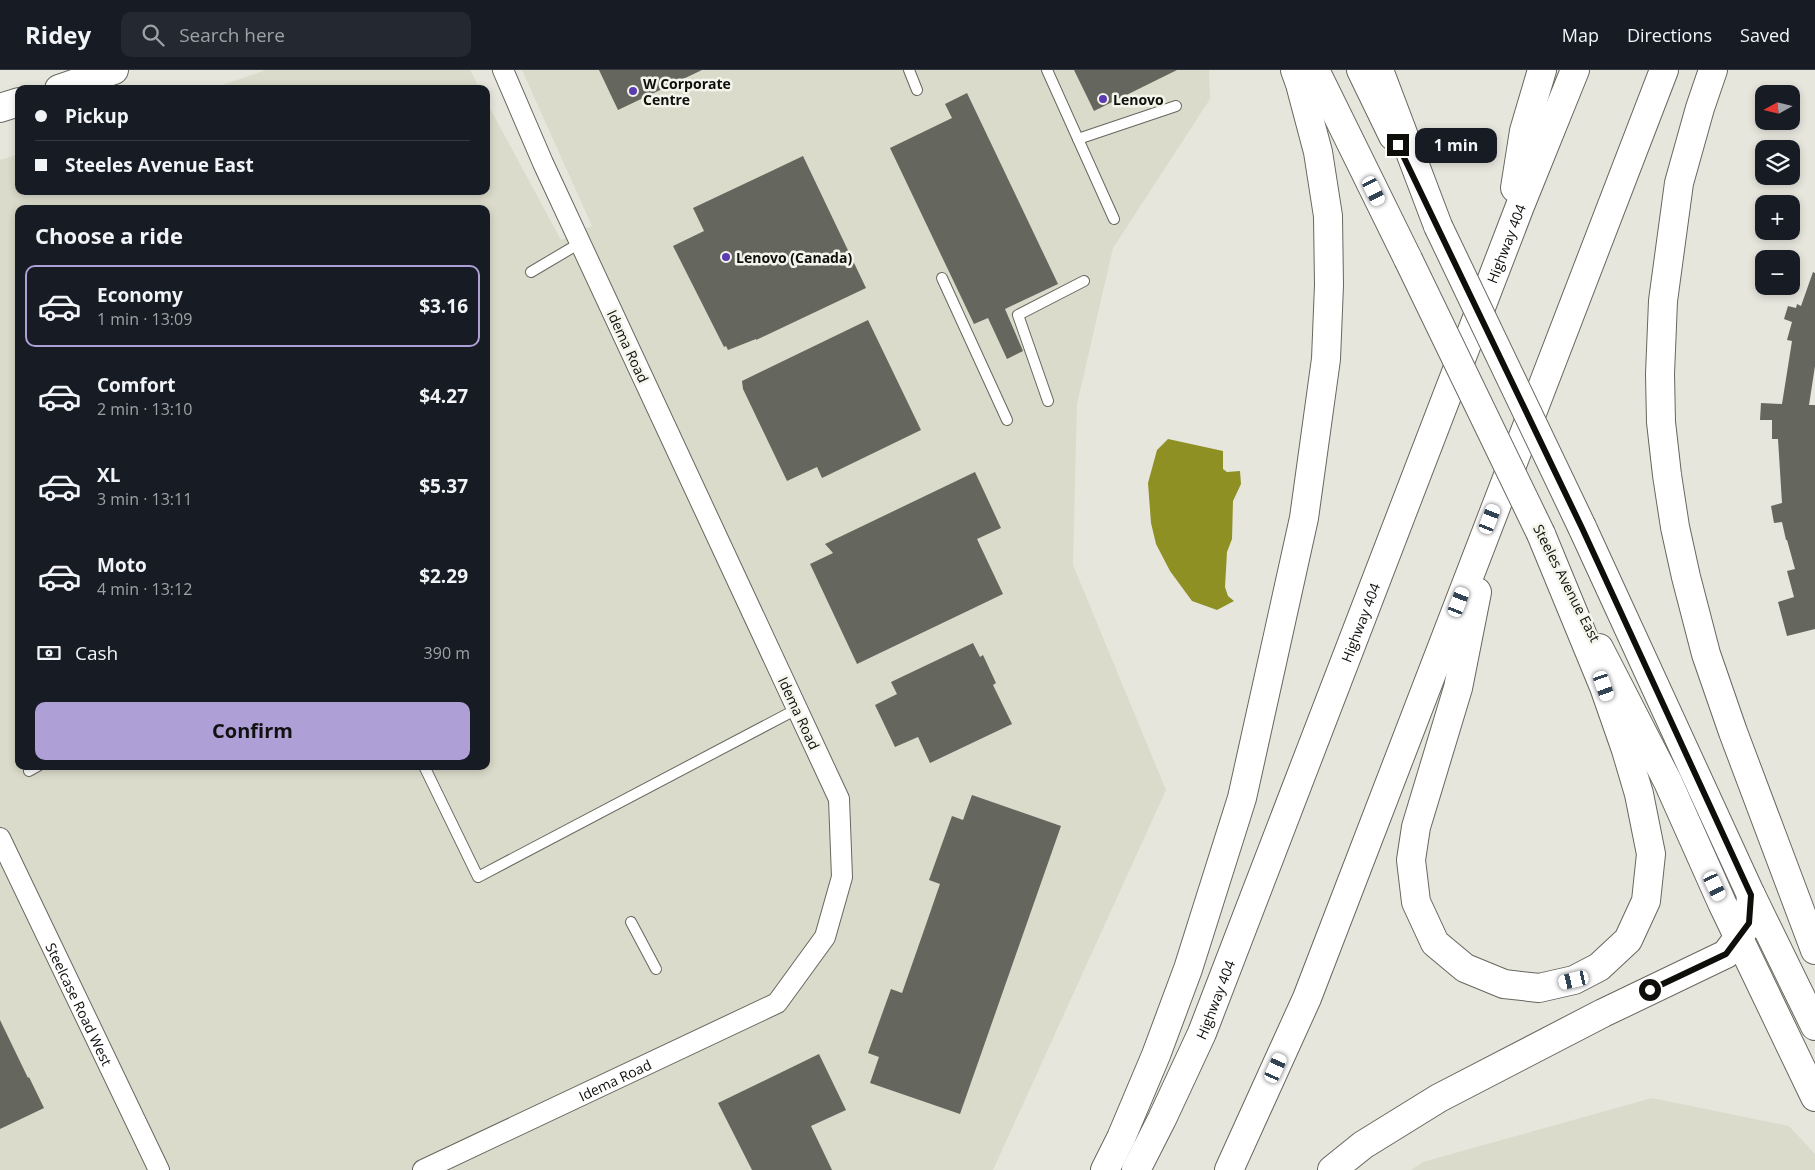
<!DOCTYPE html>
<meta charset="utf-8">
<style>
body{margin:0;font-family:"Open Sans",sans-serif;background:#242831;color:#f1f3f6;height:100vh;display:flex;flex-direction:column;font-size:19px;white-space:nowrap}
*{box-sizing:border-box;margin:0}
p{font-size:16px;color:#9ea1a6}
.icon{flex:none;width:28px;height:28px;fill:none;stroke:currentColor;stroke-width:2;stroke-linecap:round;stroke-linejoin:round}
.map{position:relative;flex:1;overflow:hidden}
.panel{position:absolute;left:15px;top:135px;width:475px;height:565px;display:flex;flex-direction:column;background:#171b24;border-radius:10px;box-shadow:0 2px 8px #0003}
.panel>*{flex:none}
.top-card{position:absolute;left:15px;top:15px;width:475px;height:110px;border-radius:10px;box-shadow:0 2px 8px #0003;display:grid;align-content:center;height:110px;padding:0 20px;background:#171b24}
.needle{width:32px;rotate:262deg}
.tools{position:absolute;left:1755px;top:15px;display:grid;gap:10px}
.tools a{display:grid;place-items:center;width:45px;height:45px;border-radius:10px;background:#171b24;box-shadow:0 2px 8px #0003;font-size:25px}
.end{position:absolute;width:22px;height:22px;margin:-11px;border:6px solid #0e0e0b;background:#fff;box-shadow:0 0 0 2px #fff}
.from{border-radius:50%}
.bubble{position:absolute;height:35px;border-radius:10px;background:#171b24;box-shadow:0 2px 8px #0003;font-size:16px;font-weight:700;line-height:35px;text-align:center}
.car{position:absolute;width:15px;height:30px;margin:-15px -8px;border-radius:6px;box-shadow:0 0 4px 1px #0007;background:linear-gradient(#fff 24%,#345 0 40%,#fff 0 76%,#345 0 86%,#fff 0)}
.top-card b{display:flex;align-items:center;gap:18px;height:48px;font-size:19px}
.top-card b+b{border-top:1px solid #363941}
.top-card i{width:12px;height:12px;background:#f1f3f6}
ul{padding:0;list-style:none}
li{display:flex;align-items:center;gap:15px;height:82px;margin:0 10px 8px;padding:0 10px;border:2px solid transparent;border-radius:10px}
li div{flex:1}
li b{display:block;font-size:19px}
li em{font-style:normal;font-weight:700}
li.current{border-color:#aea0d7}
li>.icon{width:45px;height:45px;stroke-width:1.5}
h2{padding:0 20px;font-size:22px;line-height:60px}
.pay{display:flex;align-items:center;gap:12px;height:55px;padding:0 20px;font-size:19px}
.pay p{margin-inline-start:auto}
.primary-button{display:flex;gap:10px;margin-top:auto;padding:10px 20px}
.primary-button a{flex:1;height:58px;border-radius:10px;background:#aea0d7;color:#111;font-size:20px;font-weight:700;line-height:58px;text-align:center}
header{display:flex;align-items:center;gap:30px;box-sizing:border-box;height:70px;padding:0 25px;background:#171b24;border-bottom:1px solid #363941}
header strong{font-size:24px}
nav{display:flex;gap:28px;margin-inline-start:auto;font-size:18px}
.search{width:350px;height:45px;background:#242831;display:flex;align-items:center;gap:12px;box-sizing:border-box;padding:0 18px;border-radius:10px;color:#9ea1a6;font-size:19px}
.map>svg:first-child{display:block}
.built{fill:#dadbca;fill-rule:evenodd}
.water{fill:#8f9024}
.building{fill:#65665e}
.lines{fill:none;stroke-linecap:round;stroke-linejoin:round}
.service-casing{stroke:#67675f;stroke-width:12}
.minor-casing{stroke:#67675f;stroke-width:22}
.secondary-casing{stroke:#67675f;stroke-width:30}
.motorway-casing{stroke:#67675f;stroke-width:30}
.service{stroke:#fff;stroke-width:10}
.minor{stroke:#fff;stroke-width:20}
.secondary{stroke:#fff;stroke-width:28}
.motorway{stroke:#fff;stroke-width:28}
.secondary-bridge-casing{stroke:#67675f;stroke-width:30;stroke-linecap:butt}
.secondary-bridge{stroke:#fff;stroke-width:28}
.route{stroke:#0e0e0b;stroke-width:6}
.poi-dot{fill:#5b3ab2;stroke:#f3f4ea;stroke-width:2}
.labels{text-anchor:middle;dominant-baseline:central;stroke-width:5;stroke-linejoin:round;paint-order:stroke}
.poi-label{font-size:14px;font-weight:bold;fill:#0e0e0b;stroke:#f3f4ea;text-anchor:start}
.street-label{font-size:14px;fill:#0e0e0b;stroke:#f3f4ea}
</style>
<header>
<strong>Ridey</strong>
<div class="search"><svg class="icon" aria-label="search" viewBox="0 0 24 24"><circle cx="10" cy="10" r="6"/><path d="M15 15l6 6"/></svg>Search here</div>
<nav><a>Map</a><a>Directions</a><a>Saved</a></nav>
</header>
<div class="map">
<svg width="1815" height="1100" viewBox="0 0 1815 1100">
<rect width="100%" height="100%" fill="#e6e6dd"/>
<g class="built">
<path d="M266,0H470L480,19H211Z"/>
<path d="M522,0H1209L1210,29L1113,178L1077,334L1073,495L1166,720L993,1100H0V90L19,84V121H486V31L561,170L592,156ZM19,139H486V696H19Z"/>
<path d="M1652,1028L1789,1056L1815,1084V1100H1411L1423,1092Z"/>
</g>
<path class="water" d="M1168,369L1223,381V399L1227,402L1240,401L1241,414L1233,431L1232,469L1227,482L1225,517L1228,526L1234,531L1217,540L1192,531L1170,501L1156,474L1151,453L1148,413L1157,380Z"/>
<g class="building">
<path d="M599,0H702L618,40Z"/>
<path d="M1074,0H1177L1094,41Z"/>
<path d="M967,23L1058,214L1005,239L1023,281L1007,289L988,248L974,254L890,78L952,48L945,34Z"/>
<path d="M803,86L866,218L756,270V269L728,280L726,276L724,277L673,176L704,161L693,138Z"/>
<path d="M1813,202L1815,203V296L1809,335H1815V559L1787,566L1778,532L1794,527L1787,501L1795,499L1787,470H1786L1782,452L1774,453L1771,436L1782,433L1778,369H1772V350H1760L1761,333L1782,334L1792,271L1787,270L1792,252L1784,249L1788,236L1796,238L1797,234L1801,236Z"/>
<path d="M868,250L921,360L822,408L817,397L787,411L743,319L742,311Z"/>
<path d="M975,402L1001,458L977,469L1003,524L857,594L810,494L833,483L825,474Z"/>
<path d="M973,573L980,587L983,585L996,613L993,615L1012,654L930,693L918,667L895,677L875,635L897,624L891,612Z"/>
<path d="M972,725L1061,756L960,1044L870,1013L879,987L868,983L891,919L902,923L923,863L940,814L929,810L952,746L963,750Z"/>
<path d="M0,950L28,1008L29,1007L44,1038L0,1059Z"/>
<path d="M819,984L846,1040L811,1056L832,1100H752L718,1033Z"/>
</g>
<g class="lines">
<g class="service-casing">
<g id="service">
<path d="M909,0L917,20"/>
<path d="M1047,0L1114,149"/>
<path d="M1078,69L1176,36"/>
<path d="M531,202L580,173"/>
<path d="M942,208L1007,350"/>
<path d="M1048,331L1018,245L1084,211"/>
<path d="M424,696L478,807L797,639"/>
<path d="M29,701L38,696"/>
<path d="M631,852L656,899"/>
</g>
</g>
<g class="minor-casing">
<g id="minor">
<path id="s1" d="M0,768L159,1100"/>
<path id="s2" d="M423,1100L777,933L825,867L842,807L839,729L543,93L503,0"/>
</g>
</g>
<g class="secondary-casing">
<g id="secondary">
<path d="M1315,0L1408,189"/>
<path d="M1361,0L1393,66"/>
<path d="M59,19L114,0"/>
<path d="M0,38L19,32"/>
<path d="M1582,457L1751,825L1815,956"/>
<path d="M1599,578L1668,712L1722,833L1815,1027"/>
</g>
</g>
<g class="motorway-casing">
<g id="motorway">
<path d="M1379,0L1438,156"/>
<path d="M1713,0L1700,38L1679,113L1663,231L1660,304L1661,352L1667,405L1675,457L1686,507L1706,584L1733,662L1815,880"/>
<path d="M1515,118L1524,61L1542,0"/>
<path d="M1477,522L1458,618L1416,757L1411,790L1416,832L1435,873L1465,898L1504,914L1539,918L1574,910L1599,897L1628,870L1646,831L1651,784L1639,724L1626,680L1604,617L1541,464"/>
<path d="M1105,1100L1121,1068L1156,985L1188,899L1242,728L1304,448L1326,289L1329,215L1328,146L1318,82L1300,14L1295,0"/>
<path id="s3" d="M1136,1100L1162,1049L1202,963L1520,136L1575,0"/>
<path d="M1229,1100L1307,928L1664,0"/>
<path d="M1332,1100L1363,1075L1439,1028L1603,943L1726,884L1749,853L1751,825"/>
</g>
</g>
<use href="#service" class="service"/>
<use href="#minor" class="minor"/>
<use href="#secondary" class="secondary"/>
<use href="#motorway" class="motorway"/>
<g class="secondary-bridge-casing">
<g id="secondary-bridge">
<path d="M1438,156L1582,457"/>
<path d="M1408,189L1541,464"/>
</g>
</g>
<use href="#secondary-bridge" class="secondary-bridge"/>
</g>
<g class="lines">
<path class="route" d="M1398,75L1582,458L1751,825L1749,853L1726,884L1650,920"/>
</g>
<g class="poi-dot">
<circle cx="633" cy="21" r="5"/>
<circle cx="1103" cy="29" r="5"/>
<circle cx="726" cy="187" r="5"/>
</g>
<g class="labels">
<g class="poi-label">
<text x="643" y="13">W Corporate<tspan x="643" dy="16">Centre</tspan></text>
<text x="1113" y="29">Lenovo</text>
<text x="736" y="187">Lenovo (Canada)</text>
</g>
<g class="street-label">
<text stroke="none"><textPath href="#s3" startOffset="998">Highway 404</textPath></text>
<text transform="translate(628 276) rotate(65)">Idema Road</text>
<text transform="translate(1567 513) rotate(63)">Steeles Avenue East</text>
<text stroke="none"><textPath href="#s3" startOffset="592">Highway 404</textPath></text>
<text transform="translate(799 643) rotate(65)">Idema Road</text>
<text stroke="none"><textPath href="#s3" startOffset="188">Highway 404</textPath></text>
<text stroke="none"><textPath href="#s1" startOffset="184">Steelcase Road West</textPath></text>
<text stroke="none"><textPath href="#s2" startOffset="212">Idema Road</textPath></text>
</g>
</g>
</svg>
<div class="tools">
<a><svg class="needle" viewBox="-14 -14 28 28"><path d="M0-13l5 13h-10z" fill="#e53935"/><path d="M0 13l5-13h-10z" fill="#9ea1a6"/></svg></a>
<a><svg class="icon" aria-label="layers" viewBox="0 0 24 24"><path d="M12 4l9 5-9 5-9-5zM3 14l9 5 9-5"/></svg></a>
<a>+</a>
<a>−</a>
</div>
<i class="end from" style="left:1650px;top:920px"></i>
<i class="end" style="left:1398px;top:75px"></i>
<div class="bubble" style="left:1415px;top:58px;width:82px">1 min</div>
<i class="car" style="left:1374px;top:121px;rotate:154deg"></i>
<i class="car" style="left:1490px;top:449px;rotate:21deg"></i>
<i class="car" style="left:1459px;top:532px;rotate:21deg"></i>
<i class="car" style="left:1604px;top:616px;rotate:161deg"></i>
<i class="car" style="left:1715px;top:816px;rotate:155deg"></i>
<i class="car" style="left:1574px;top:910px;rotate:257deg"></i>
<i class="car" style="left:1276px;top:998px;rotate:24deg"></i>
<div class="top-card">
<b><i class="from"></i>Pickup</b>
<b><i></i>Steeles Avenue East</b>
</div>
<section class="panel">
<h2>Choose a ride</h2>
<ul>
<li class="current"><svg class="icon" aria-label="car" viewBox="0 0 24 24"><path d="M5 17H2v-5l4-1 3-4h7l3 4 3 1v5h-3M9 17h6M6 11h13"/><circle cx="7" cy="17" r="2"/><circle cx="17" cy="17" r="2"/></svg><div><b>Economy</b><p>1 min · 13:09</p></div><em>$3.16</em></li>
<li><svg class="icon" aria-label="car" viewBox="0 0 24 24"><path d="M5 17H2v-5l4-1 3-4h7l3 4 3 1v5h-3M9 17h6M6 11h13"/><circle cx="7" cy="17" r="2"/><circle cx="17" cy="17" r="2"/></svg><div><b>Comfort</b><p>2 min · 13:10</p></div><em>$4.27</em></li>
<li><svg class="icon" aria-label="car" viewBox="0 0 24 24"><path d="M5 17H2v-5l4-1 3-4h7l3 4 3 1v5h-3M9 17h6M6 11h13"/><circle cx="7" cy="17" r="2"/><circle cx="17" cy="17" r="2"/></svg><div><b>XL</b><p>3 min · 13:11</p></div><em>$5.37</em></li>
<li><svg class="icon" aria-label="car" viewBox="0 0 24 24"><path d="M5 17H2v-5l4-1 3-4h7l3 4 3 1v5h-3M9 17h6M6 11h13"/><circle cx="7" cy="17" r="2"/><circle cx="17" cy="17" r="2"/></svg><div><b>Moto</b><p>4 min · 13:12</p></div><em>$2.29</em></li>
</ul>
<div class="pay"><svg class="icon" aria-label="cash" viewBox="0 0 24 24"><path d="M3 7h18v10H3z"/><circle cx="12" cy="12" r="2"/></svg>Cash<p>390 m</p></div>
<div class="primary-button"><a>Confirm</a></div>
</section>
</div>
